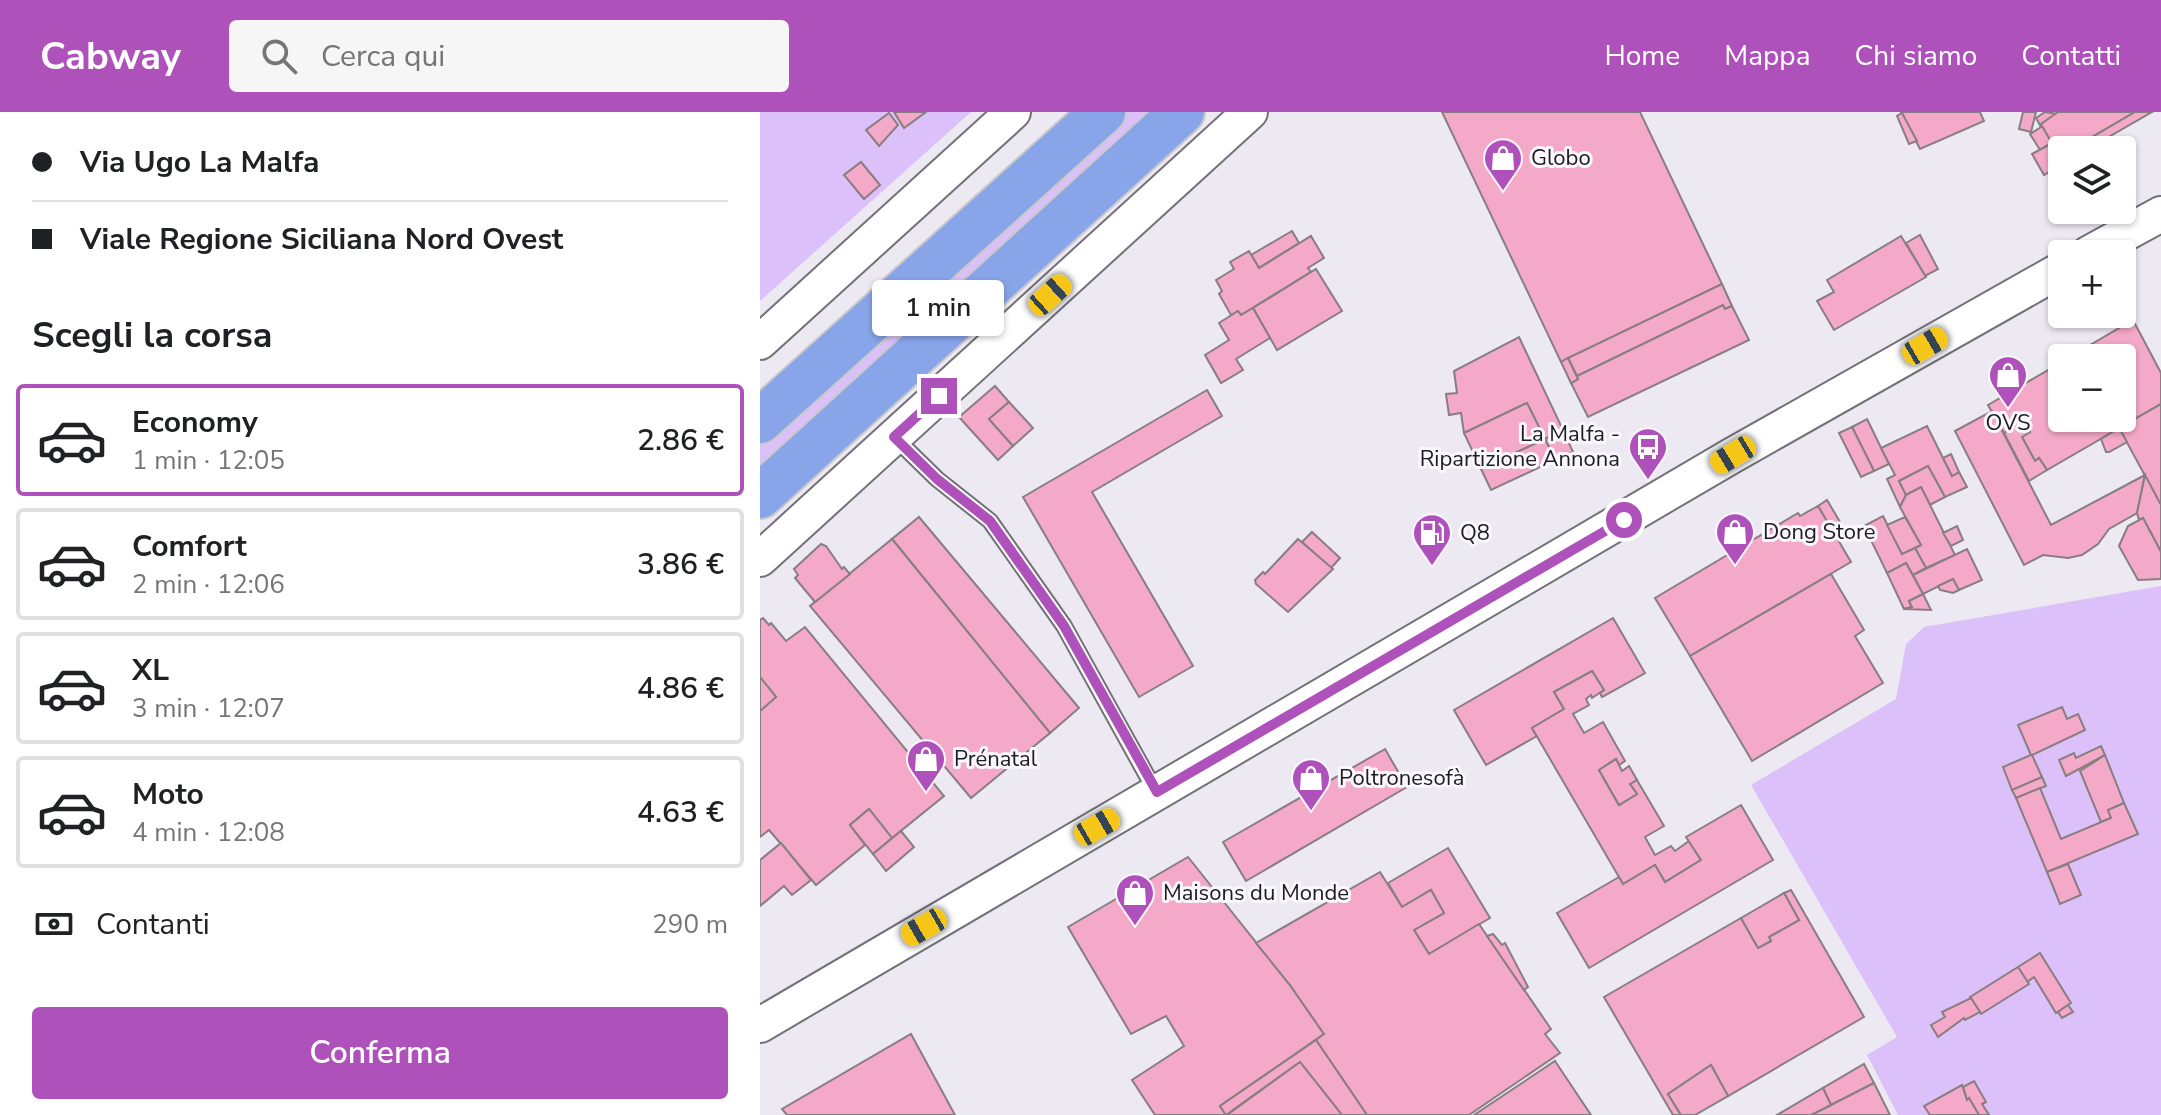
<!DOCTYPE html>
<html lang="it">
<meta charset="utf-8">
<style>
body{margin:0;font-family:"Nunito Sans",sans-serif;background:#f6f6f6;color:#202124;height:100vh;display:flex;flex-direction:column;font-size:30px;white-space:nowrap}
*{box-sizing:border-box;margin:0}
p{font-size:26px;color:#757577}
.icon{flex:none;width:44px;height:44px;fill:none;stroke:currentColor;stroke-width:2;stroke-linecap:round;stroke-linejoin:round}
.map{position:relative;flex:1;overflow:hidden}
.panel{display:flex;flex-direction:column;background:#fff;width:760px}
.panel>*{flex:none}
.top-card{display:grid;align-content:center;height:176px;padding:0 32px;background:#fff}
.controls{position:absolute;left:1288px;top:24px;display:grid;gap:16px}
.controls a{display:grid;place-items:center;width:88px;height:88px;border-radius:8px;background:#fff;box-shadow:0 2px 6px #0004;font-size:40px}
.end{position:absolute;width:36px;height:36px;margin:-18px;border:10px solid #af51bb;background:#fff;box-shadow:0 0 0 4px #fff}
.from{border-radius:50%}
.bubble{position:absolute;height:56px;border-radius:8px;background:#fff;box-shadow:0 2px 6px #0004;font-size:26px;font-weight:600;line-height:56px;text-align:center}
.car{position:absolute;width:24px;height:48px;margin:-24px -12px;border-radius:10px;box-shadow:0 0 6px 2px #0007;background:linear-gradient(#f5c518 24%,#345 0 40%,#f5c518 0 76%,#345 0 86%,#f5c518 0)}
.top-card b{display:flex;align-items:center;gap:28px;height:76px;font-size:30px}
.top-card b+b{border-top:2px solid #e0e0e0}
.top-card i{width:20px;height:20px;background:#202124}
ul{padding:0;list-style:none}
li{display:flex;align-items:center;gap:24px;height:112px;margin:0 16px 12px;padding:0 16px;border:4px solid #e0e0e0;border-radius:8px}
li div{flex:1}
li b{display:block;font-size:30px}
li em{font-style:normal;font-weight:600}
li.active{border-color:#af51bb}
li>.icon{width:72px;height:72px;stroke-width:1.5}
h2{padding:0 32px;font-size:36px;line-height:96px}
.pay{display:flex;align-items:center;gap:20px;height:88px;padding:0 32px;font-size:30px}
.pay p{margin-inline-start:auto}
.action{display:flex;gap:16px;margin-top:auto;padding:16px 32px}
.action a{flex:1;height:92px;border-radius:8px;background:#af51bb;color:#fff;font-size:32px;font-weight:600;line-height:92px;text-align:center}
header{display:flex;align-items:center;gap:48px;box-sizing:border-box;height:112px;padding:0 40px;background:#af51bb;color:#fff}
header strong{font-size:38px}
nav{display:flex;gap:44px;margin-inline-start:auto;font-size:28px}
.search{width:560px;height:72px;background:#f6f6f6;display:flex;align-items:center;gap:20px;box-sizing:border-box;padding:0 28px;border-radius:8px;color:#757577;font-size:30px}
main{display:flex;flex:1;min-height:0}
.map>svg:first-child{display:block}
.green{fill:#dcc0fa}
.building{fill:#f5a9c8;stroke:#887e81;stroke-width:2}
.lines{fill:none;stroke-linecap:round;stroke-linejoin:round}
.service-casing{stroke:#737078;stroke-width:18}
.tertiary-casing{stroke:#737078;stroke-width:38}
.motorway-casing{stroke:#c9c9c9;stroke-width:48}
.service{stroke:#fff;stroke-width:14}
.tertiary{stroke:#fff;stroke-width:34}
.motorway{stroke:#89a5ea;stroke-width:44}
.route{stroke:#af51bb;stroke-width:10}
.labels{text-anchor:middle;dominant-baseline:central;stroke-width:6;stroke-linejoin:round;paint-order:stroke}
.poi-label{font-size:22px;fill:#1d1c1f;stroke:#faf7fe;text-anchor:start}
</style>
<header>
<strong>Cabway</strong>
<div class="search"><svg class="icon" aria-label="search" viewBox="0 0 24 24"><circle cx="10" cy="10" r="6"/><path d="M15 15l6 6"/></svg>Cerca qui</div>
<nav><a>Home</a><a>Mappa</a><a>Chi siamo</a><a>Contatti</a></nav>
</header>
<main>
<section class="panel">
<div class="top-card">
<b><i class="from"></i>Via Ugo La Malfa</b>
<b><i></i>Viale Regione Siciliana Nord Ovest</b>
</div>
<h2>Scegli la corsa</h2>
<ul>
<li class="active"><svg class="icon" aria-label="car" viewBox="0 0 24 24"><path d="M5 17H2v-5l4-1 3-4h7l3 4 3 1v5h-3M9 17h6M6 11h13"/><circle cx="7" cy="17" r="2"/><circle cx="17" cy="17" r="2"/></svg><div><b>Economy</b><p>1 min · 12:05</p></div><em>2.86 €</em></li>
<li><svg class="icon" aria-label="car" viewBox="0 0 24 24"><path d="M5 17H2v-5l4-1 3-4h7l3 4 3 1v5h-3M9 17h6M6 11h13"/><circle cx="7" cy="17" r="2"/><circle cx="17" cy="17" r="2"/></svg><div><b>Comfort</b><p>2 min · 12:06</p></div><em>3.86 €</em></li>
<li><svg class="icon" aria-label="car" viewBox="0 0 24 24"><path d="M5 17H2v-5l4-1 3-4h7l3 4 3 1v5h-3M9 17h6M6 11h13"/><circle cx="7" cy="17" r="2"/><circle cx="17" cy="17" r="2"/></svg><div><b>XL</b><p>3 min · 12:07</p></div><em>4.86 €</em></li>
<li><svg class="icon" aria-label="car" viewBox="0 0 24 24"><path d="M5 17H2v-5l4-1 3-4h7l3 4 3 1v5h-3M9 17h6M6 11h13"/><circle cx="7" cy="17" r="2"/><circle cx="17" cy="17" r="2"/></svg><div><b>Moto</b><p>4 min · 12:08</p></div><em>4.63 €</em></li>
</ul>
<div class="pay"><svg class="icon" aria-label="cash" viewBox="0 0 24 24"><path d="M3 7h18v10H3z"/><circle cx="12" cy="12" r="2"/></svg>Contanti<p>290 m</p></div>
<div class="action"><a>Conferma</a></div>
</section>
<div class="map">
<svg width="1401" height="1003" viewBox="0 0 1401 1003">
<rect width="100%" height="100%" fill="#ede9f2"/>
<g class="green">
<path d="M0,0H211L0,189Z"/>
<path d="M365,0H399L0,366V329Z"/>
<path d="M1401,474V1003H1138L1107,943L1137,925L991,673L1136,587L1146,532L1164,515Z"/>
</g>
<g class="building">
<path d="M134,0H166L144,16Z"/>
<path d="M682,0H880L962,172L801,250Z"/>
<path d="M1141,0H1220L1224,9L1160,37Z"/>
<path d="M1263,0H1276L1271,20L1259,17Z"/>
<path d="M1285,0L1299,2L1281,12L1292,31L1280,38L1270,22L1281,15L1276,6Z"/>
<path d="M1298,0H1375L1317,34L1319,38H1302V52L1284,63L1272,42L1292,31L1281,12Z"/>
<path d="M1375,0H1392L1326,38H1319L1317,34Z"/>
<path d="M129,1L138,13L119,34L106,18Z"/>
<path d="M1142,1L1157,29L1149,32L1137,4Z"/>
<path d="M101,50L120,73L104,87L84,63Z"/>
<path d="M532,119L539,131L499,156L491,143Z"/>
<path d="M1160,123L1178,157L1165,164L1146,131Z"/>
<path d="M551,124L564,146L548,156L551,160L481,203L478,199L471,203L459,182L462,179L456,168L474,157L470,150L489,139L499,156Z"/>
<path d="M1141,124L1166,165L1074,218L1057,189L1074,180L1067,168Z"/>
<path d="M556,157L582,199L517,238L493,196Z"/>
<path d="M962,172L972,194L965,197L963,193L817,264L808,246Z"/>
<path d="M963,193L965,197L972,194L989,228L828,305L811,271L818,267L817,264Z"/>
<path d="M493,196L510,226L476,247L483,258L461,271L445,243L469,228L459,211L478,199L481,203Z"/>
<path d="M1373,208L1401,261V292L1287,358L1279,346L1275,349L1262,325L1270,320L1263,310L1244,321L1228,293L1302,250V306H1362V246H1308Z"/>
<path d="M759,225L803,318L785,327L767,291L704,321L701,301L689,303L686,282L697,281L694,259Z"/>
<path d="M808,246L818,267L811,271L801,250Z"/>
<path d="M235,274L249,290L229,307L253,334L238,348L199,305Z"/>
<path d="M447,278L462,304L332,380L433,554L379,585L263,385Z"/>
<path d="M249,290L273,316L253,334L229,307Z"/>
<path d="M767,291L785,327L721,357L704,321Z"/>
<path d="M1401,292V393L1359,316Z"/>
<path d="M1232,299L1291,413L1385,363L1377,401L1349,417L1338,432L1322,443L1308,446L1283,443L1264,453L1195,319Z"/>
<path d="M1107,307L1129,352L1114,359L1092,315Z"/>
<path d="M1263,310L1270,320L1262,325L1275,349L1279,346L1287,358L1269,369L1244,321Z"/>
<path d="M1167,314L1192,364L1199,360L1207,375L1185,385L1168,354L1139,369L1146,383L1140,395L1127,367L1135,363L1121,336Z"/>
<path d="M1092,315L1114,359L1101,365L1079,321Z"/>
<path d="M1359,316L1367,330L1349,340H1346L1341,327Z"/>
<path d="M803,318L813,340L795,348L785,327Z"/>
<path d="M785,327L795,348L731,378L721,357Z"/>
<path d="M1191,342L1199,360L1192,364L1183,346Z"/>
<path d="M1168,354L1185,385L1170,393L1161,375L1146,383L1139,369Z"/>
<path d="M1385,363L1401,393V440L1383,406L1379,408L1377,401Z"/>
<path d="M1161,375L1195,443L1166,456L1155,436L1161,433L1140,395L1146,383Z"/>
<path d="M1067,388L1080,410L1070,416L1058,394Z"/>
<path d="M1058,394L1091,450L930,544L895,486L1038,401L1040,404Z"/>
<path d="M1123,404L1142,442L1155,436L1166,456L1153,463L1146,451L1127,461L1104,414Z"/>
<path d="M159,405L319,596L290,621L132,427Z"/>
<path d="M1145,405L1161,433L1142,442L1127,413Z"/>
<path d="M1383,406L1401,440V467L1378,468L1359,434L1368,414Z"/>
<path d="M1197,414L1203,428L1191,434L1183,421Z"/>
<path d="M552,420L580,446L571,456L542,430Z"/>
<path d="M132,427L290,621L211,686L50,494Z"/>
<path d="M538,427L573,457L528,500L496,472L495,468L503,460L505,462Z"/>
<path d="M61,432L66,434L82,457L84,455L90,462L55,490L35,466L38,463L34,457Z"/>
<path d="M1207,437L1222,468L1199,478L1193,467L1163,482L1153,463Z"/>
<path d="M1146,451L1163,482L1149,489L1152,495L1144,497L1127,461Z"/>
<path d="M1071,462L1104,518L1095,524L1123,571L992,649L930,544Z"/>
<path d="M1193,467L1199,478L1193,481L1180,478L1178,474Z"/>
<path d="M1163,482L1171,498L1144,497L1152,495L1149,489Z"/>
<path d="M3,506L9,513L11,511L26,529L45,515L184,684L132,726L109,697L90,713L105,733L56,773L9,718L0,725V599L16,585L0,565V508Z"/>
<path d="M853,506L885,561L842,585L840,581L844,578L832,559L794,580L804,597L772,616L777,624L726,653L694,598Z"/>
<path d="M832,559L844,578L832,586L831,583L826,587L829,593L813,602L824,621L843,610L865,649L859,653L856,647L839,658L859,693L877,682L870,672L877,668L904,714L885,725L895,743L911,734L915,739L929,729L941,748L905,770L895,753L863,772L772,616L804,597L794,580Z"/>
<path d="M0,565L16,585L0,599Z"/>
<path d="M1302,595L1307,607L1318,602L1325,618L1272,643L1282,665L1252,678L1243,655L1271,643L1258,613Z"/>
<path d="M1341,634L1345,643L1306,664L1299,648L1314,641L1316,646Z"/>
<path d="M625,637L647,675L486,769L463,730Z"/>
<path d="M1345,643L1364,691L1348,698L1351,706L1341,710L1320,659Z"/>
<path d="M856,647L862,659L869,654L877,668L870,672L877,682L859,693L839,658Z"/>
<path d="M1282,665L1286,674L1256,686L1252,678Z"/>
<path d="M1280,676L1301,727L1351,706L1348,698L1364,691L1378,722L1287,760L1256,686Z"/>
<path d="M981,693L1013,748L829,856L797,801L859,765L863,772L895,753L905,770L941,748L926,725Z"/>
<path d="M109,697L132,726L113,742L90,713Z"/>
<path d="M141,719L154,735L126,759L113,742Z"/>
<path d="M21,731L51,768L32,783L24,774L0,794V748Z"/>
<path d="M688,736L730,806L669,842L654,818L684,801L671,778L642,795L628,771Z"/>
<path d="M428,745L530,873L564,922L460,994L466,1003H395L372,968L424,934L406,904L371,922L308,815Z"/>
<path d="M1308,752L1321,783L1300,792L1287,760Z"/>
<path d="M620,760L642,795L671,778L684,801L654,818L669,842L719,812L791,917L785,922L800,941L709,1003H607L556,928L564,922L530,873L496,831Z"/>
<path d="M1031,778L1104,905L968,984L951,953L908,982L921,1003H913L844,885L981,806L998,836L1011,829L1009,825L1039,808L1024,781Z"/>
<path d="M1024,781L1039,808L1009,825L1011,829L998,836L981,806Z"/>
<path d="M733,822L742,833L745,831L768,875L764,878L727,824Z"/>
<path d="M1280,841L1311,891L1296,901L1274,865L1267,870L1258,855Z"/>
<path d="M1258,855L1269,872L1221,902L1210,885Z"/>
<path d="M1211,886L1220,900L1205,908L1204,906L1178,925L1171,913L1185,905L1182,900Z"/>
<path d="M1308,893L1313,900L1302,906L1298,900Z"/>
<path d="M151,922L195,1003H27L22,997Z"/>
<path d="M556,928L607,1003H582L540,950L466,1003L460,994Z"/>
<path d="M795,949L831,1003H714Z"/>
<path d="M540,950L582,1003H467Z"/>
<path d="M1104,952L1114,971L1071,993L1063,976Z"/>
<path d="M951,953L968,984L935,1003H921L908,982Z"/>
<path d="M1214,969L1226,990L1222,992L1229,1003H1219L1209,986L1207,988L1203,975Z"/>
<path d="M1114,971L1130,1003H1051L1071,993Z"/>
<path d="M1202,973L1207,988L1209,986L1219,1003H1170L1164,994Z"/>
<path d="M1063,976L1071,993L1051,1003H1017Z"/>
</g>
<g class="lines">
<g class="service-casing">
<path id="service" d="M134,325L177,367L230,409L304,514L396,680"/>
</g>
<g class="tertiary-casing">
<g id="tertiary">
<path d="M1328,142L1401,102"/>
<path d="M0,230L253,0"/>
<path d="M0,447L490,0"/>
<path d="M0,913L973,343L1302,157"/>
</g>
</g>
<g class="motorway-casing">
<g id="motorway">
<path d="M0,309L343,0"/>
<path d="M0,384L422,0"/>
</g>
</g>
<use href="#service" class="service"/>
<use href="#tertiary" class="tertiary"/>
<use href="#motorway" class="motorway"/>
</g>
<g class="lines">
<path class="route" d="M179,284L134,325L177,367L230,409L304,514L397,680L864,408"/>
</g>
<defs>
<g id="shop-pin" transform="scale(2)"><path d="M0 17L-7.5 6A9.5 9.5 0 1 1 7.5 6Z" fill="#af51bb" stroke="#faf7fe"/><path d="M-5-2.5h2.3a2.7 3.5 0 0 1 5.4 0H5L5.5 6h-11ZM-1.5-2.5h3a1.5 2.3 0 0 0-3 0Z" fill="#fff"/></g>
<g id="bus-pin" transform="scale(2)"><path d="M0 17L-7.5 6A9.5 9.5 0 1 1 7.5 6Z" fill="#af51bb" stroke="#faf7fe"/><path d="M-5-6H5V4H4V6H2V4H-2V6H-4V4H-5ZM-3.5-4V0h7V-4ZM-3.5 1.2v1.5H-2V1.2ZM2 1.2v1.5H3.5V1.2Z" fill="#fff"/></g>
<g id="fuel-pin" transform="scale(2)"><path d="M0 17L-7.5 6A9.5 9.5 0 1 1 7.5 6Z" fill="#af51bb" stroke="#faf7fe"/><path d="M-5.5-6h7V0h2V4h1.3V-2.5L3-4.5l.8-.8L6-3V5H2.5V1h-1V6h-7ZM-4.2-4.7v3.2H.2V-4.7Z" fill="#fff"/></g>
</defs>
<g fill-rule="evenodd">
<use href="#shop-pin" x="743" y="46"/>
<use href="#shop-pin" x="1248" y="263"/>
<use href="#bus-pin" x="888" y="335"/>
<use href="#shop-pin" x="975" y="420"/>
<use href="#fuel-pin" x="672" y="421"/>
<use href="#shop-pin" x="166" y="647"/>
<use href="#shop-pin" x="551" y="666"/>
<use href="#shop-pin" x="375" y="781"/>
</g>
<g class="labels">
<g class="poi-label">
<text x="771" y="46">Globo</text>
<text x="1248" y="311" text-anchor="middle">OVS</text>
<text x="860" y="322" text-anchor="end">La Malfa -<tspan x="860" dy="25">Ripartizione Annona</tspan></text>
<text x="1003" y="420">Dong Store</text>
<text x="700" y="421">Q8</text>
<text x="194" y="647">Prénatal</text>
<text x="579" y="666">Poltronesofà</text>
<text x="403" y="781">Maisons du Monde</text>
</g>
</g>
</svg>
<div class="controls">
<a><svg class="icon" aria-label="layers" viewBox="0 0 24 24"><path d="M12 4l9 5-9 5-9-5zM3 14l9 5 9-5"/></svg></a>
<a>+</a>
<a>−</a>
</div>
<i class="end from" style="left:864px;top:408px"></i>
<i class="end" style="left:179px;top:284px"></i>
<div class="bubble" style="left:112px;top:168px;width:132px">1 min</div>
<i class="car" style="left:290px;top:183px;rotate:48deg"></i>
<i class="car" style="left:1165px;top:234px;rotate:60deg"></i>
<i class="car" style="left:973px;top:343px;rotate:239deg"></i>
<i class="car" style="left:337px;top:715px;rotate:60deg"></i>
<i class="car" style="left:164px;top:815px;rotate:240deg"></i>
</div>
</main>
